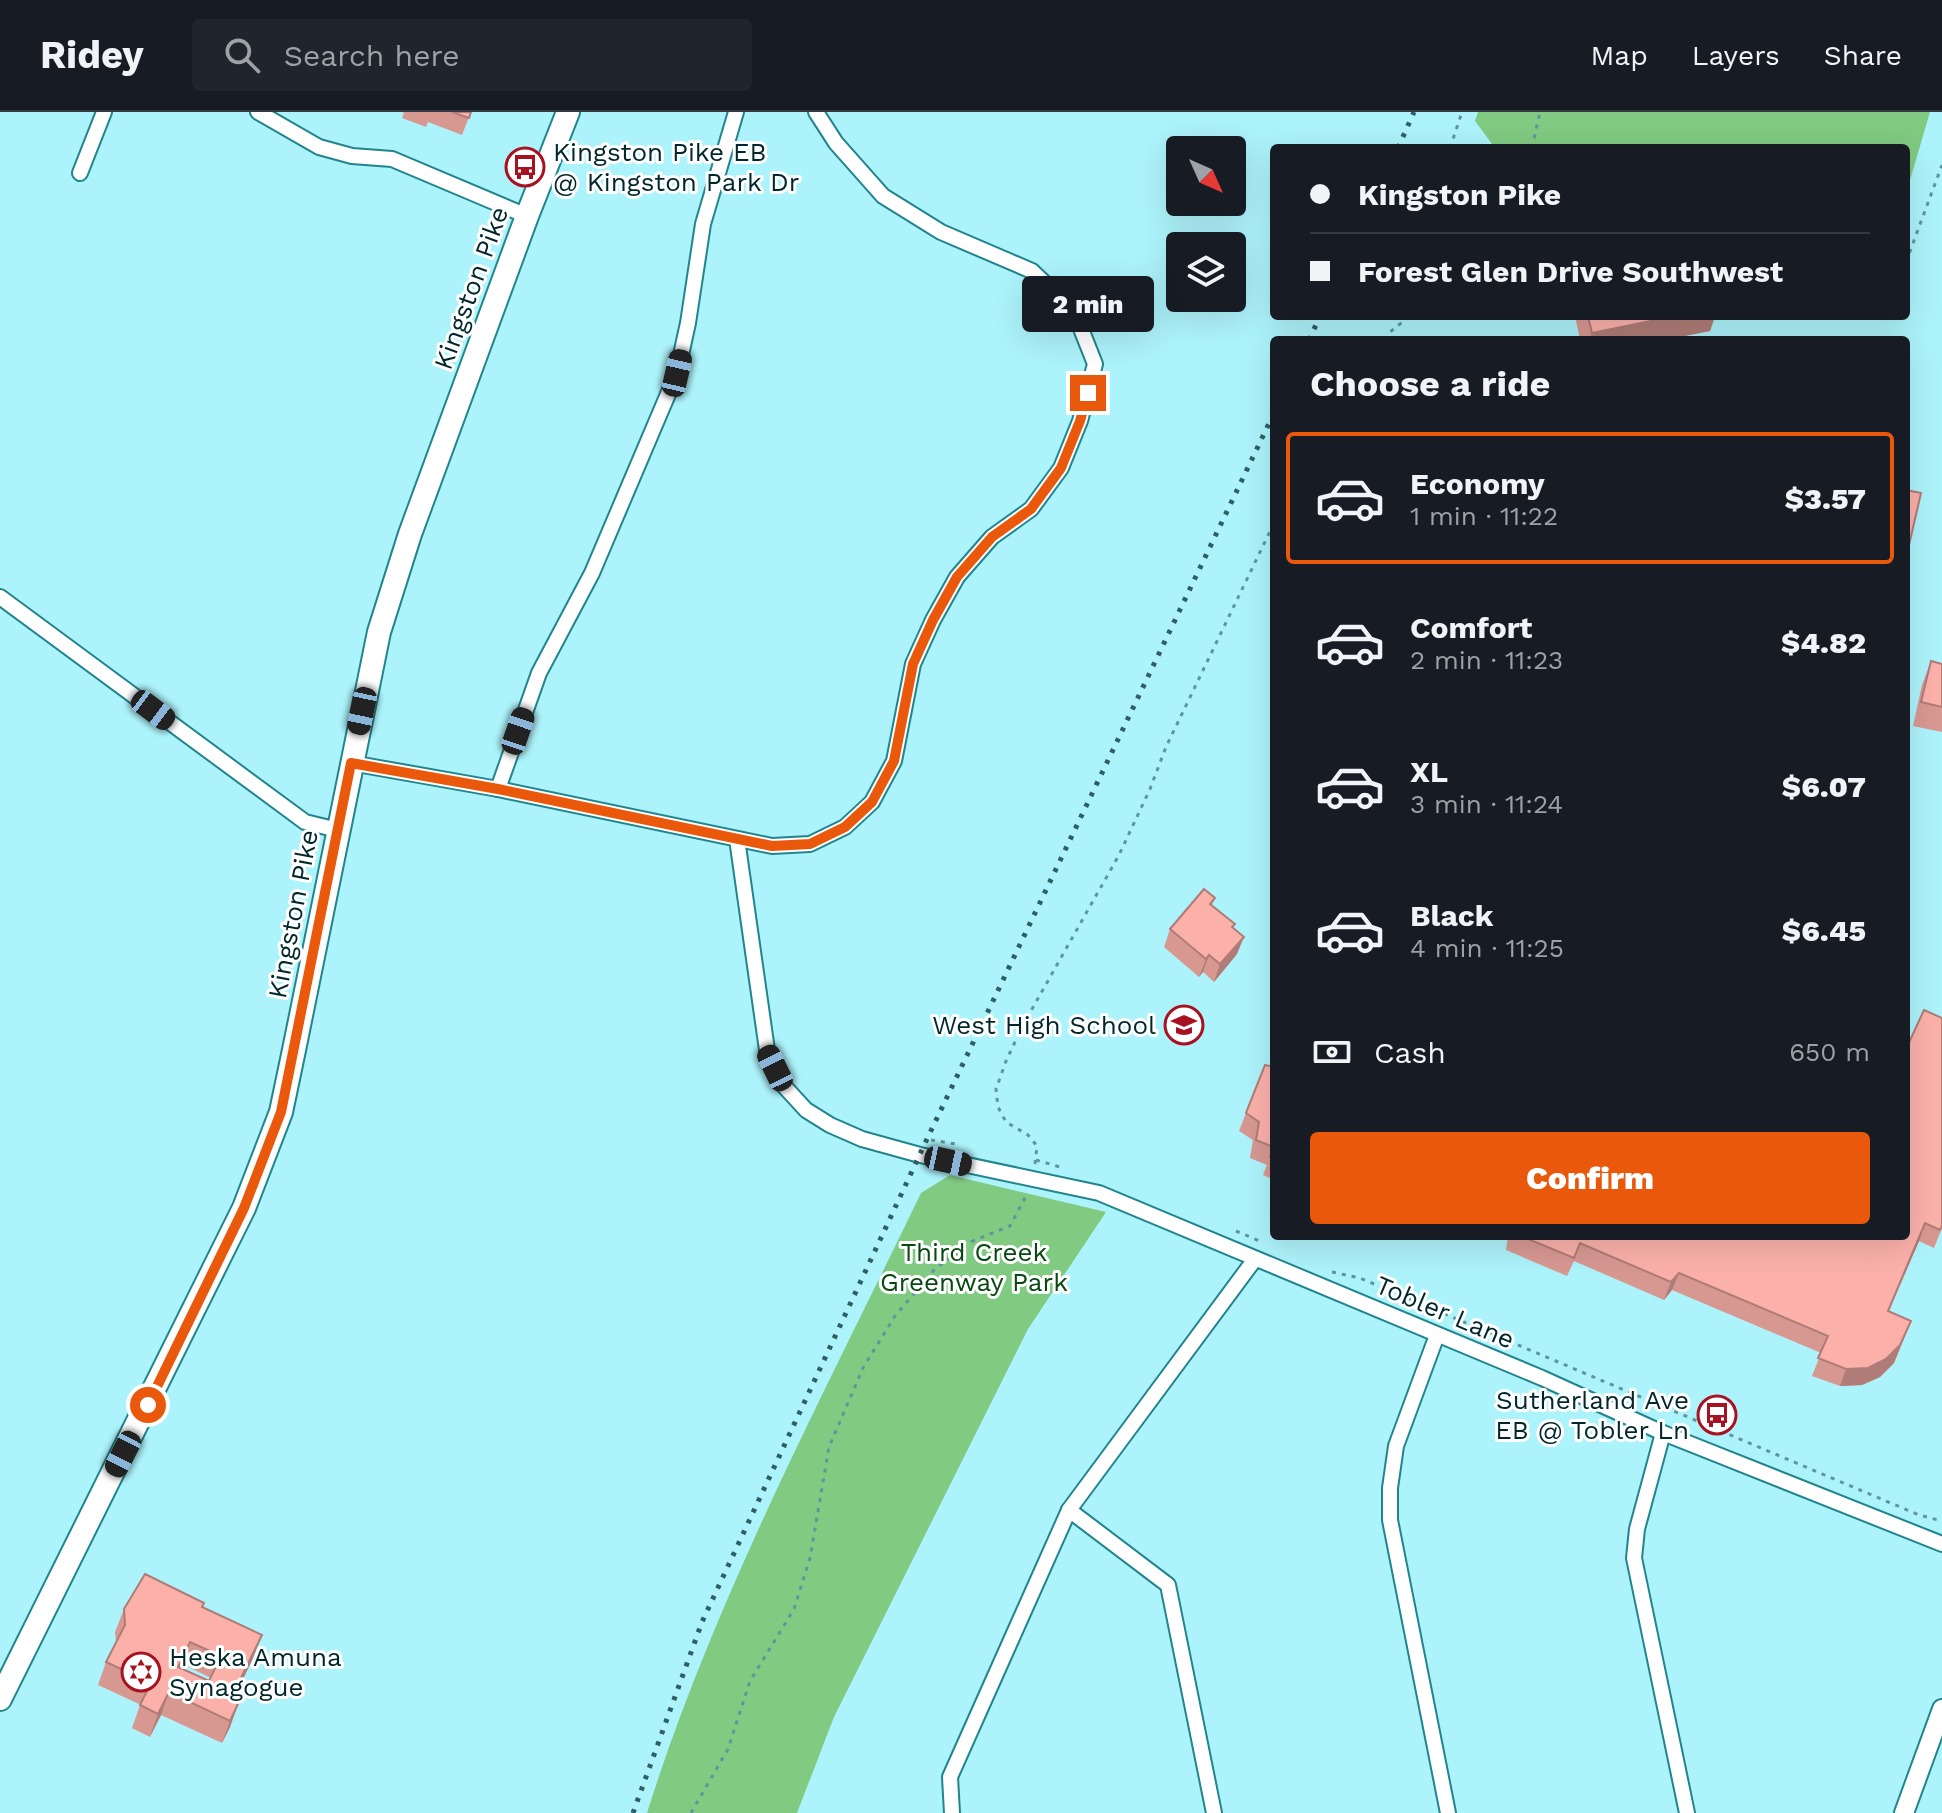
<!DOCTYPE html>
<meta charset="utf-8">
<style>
body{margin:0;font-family:"Work Sans",sans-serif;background:#20242c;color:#f1f3f6;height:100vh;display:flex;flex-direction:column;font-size:30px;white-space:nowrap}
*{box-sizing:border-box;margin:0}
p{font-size:26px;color:#9ea1a6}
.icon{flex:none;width:44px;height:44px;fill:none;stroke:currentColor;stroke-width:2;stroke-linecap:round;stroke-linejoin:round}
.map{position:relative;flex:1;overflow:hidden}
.details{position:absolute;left:1270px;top:224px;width:640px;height:904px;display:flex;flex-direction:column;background:#171b24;border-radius:8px;box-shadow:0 8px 32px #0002}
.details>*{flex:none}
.hud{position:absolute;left:1270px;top:32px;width:640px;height:176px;border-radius:8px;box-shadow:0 8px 32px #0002;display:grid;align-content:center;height:176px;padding:0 40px;background:#171b24}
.needle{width:52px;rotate:135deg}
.controls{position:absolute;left:1166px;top:24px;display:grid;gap:16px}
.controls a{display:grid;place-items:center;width:80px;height:80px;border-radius:8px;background:#171b24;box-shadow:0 8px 32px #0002;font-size:40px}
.end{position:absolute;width:36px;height:36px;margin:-18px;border:10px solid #ea580c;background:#fff;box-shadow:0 0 0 4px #fff}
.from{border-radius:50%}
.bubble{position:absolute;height:56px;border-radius:8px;background:#171b24;box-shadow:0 8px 32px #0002;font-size:26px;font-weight:800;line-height:56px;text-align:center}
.car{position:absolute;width:24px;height:48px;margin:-24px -12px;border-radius:10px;box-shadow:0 0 6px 2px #0007;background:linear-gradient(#222 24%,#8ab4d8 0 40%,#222 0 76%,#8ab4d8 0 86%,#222 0)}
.hud b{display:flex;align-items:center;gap:28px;height:76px;font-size:30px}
.hud b+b{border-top:2px solid #363941}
.hud i{width:20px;height:20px;background:#f1f3f6}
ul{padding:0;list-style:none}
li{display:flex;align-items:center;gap:24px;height:132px;margin:0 16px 12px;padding:0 24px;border:4px solid transparent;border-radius:8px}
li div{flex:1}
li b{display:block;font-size:30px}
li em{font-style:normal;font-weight:800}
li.on{border-color:#ea580c}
li>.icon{width:72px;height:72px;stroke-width:1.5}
h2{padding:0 40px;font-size:36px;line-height:96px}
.pay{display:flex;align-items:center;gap:20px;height:88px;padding:0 40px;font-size:30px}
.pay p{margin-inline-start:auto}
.cta{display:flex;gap:16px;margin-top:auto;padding:16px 40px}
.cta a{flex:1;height:92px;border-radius:8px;background:#ea580c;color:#fff;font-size:32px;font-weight:800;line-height:92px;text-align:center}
header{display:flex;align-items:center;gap:48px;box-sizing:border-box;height:112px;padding:0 40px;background:#171b24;border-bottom:2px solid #363941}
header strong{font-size:38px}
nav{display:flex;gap:44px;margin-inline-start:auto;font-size:28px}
.search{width:560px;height:72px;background:#20242c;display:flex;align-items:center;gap:20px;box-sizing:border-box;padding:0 28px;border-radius:8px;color:#9ea1a6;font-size:30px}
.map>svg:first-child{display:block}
.green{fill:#81ca82}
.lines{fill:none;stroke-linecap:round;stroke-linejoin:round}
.minor-casing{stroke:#21858e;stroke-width:18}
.tertiary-casing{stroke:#21858e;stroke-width:22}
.primary-casing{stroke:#21858e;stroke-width:26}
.path{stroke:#5e969c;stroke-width:3;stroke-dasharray:4 6;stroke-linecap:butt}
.minor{stroke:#fff;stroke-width:14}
.tertiary{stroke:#fff;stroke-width:18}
.primary{stroke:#fff;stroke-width:22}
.rail{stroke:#2f5e63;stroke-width:5;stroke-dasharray:4 8;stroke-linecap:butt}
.wall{fill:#d89892;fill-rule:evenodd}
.shaded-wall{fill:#b07c77}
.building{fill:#fbb1aa;stroke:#b07c77;stroke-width:2;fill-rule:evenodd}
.route{stroke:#ea580c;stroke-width:10}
.labels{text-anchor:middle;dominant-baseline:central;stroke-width:6;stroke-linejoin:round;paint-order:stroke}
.poi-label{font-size:26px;fill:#00272b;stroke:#fff;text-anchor:start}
.street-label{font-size:26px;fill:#00272b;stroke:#fff}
.park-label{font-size:26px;fill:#074911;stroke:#fff}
</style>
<header>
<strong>Ridey</strong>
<div class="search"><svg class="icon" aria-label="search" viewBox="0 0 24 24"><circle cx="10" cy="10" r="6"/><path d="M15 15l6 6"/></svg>Search here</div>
<nav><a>Map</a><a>Layers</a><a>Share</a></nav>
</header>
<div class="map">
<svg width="1942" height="1701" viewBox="0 0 1942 1701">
<rect width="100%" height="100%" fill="#adf3fb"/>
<g class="green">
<path d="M1478,0H1930L1906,82V36H1495L1475,9Z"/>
<path d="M950,1063L1106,1100L1028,1217L834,1605L797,1701H647C715,1485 823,1284 921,1081Z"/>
</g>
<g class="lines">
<g class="minor-casing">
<g id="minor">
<path d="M258,0L319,35L352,44L392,47L527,104"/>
<path d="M80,61L104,0"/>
<path d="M0,485L305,710L338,718"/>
<path d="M351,651L498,677L772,734L810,732L845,715L872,690L894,649L913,552L933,508L957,465L992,425L1031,397L1061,356L1080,309L1095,252L1074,199L1032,159L941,120L883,84L836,31L816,0"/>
<path d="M498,677L539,561L592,461L677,261L688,211L703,112L736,0"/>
<path d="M737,727L767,938L784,974L806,998L830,1013L862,1027L920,1043L1099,1081L1542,1266L1663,1321L1942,1432"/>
<path d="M1437,1223L1396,1334L1390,1376V1408L1448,1701"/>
<path d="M1663,1321L1637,1417L1634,1446L1687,1701"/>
<path d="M1069,1398L1168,1473L1214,1701"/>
<path d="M952,1701L950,1665L1069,1398L1255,1147"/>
</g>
</g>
<g class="tertiary-casing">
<path id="tertiary" d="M1904,1701L1942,1597"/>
</g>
<g class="primary-casing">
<path id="primary" d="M0,1587L244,1096L281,1000L294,938L379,520L410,422L527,104L568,0"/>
</g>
<g class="path">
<path d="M1450,36L1462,0"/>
<path d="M1532,36L1540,0"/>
<path d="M1906,150L1942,53"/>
<path d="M1385,228L1390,220L1410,204"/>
<path d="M931,1028L956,1032"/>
<path d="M1036,1048L1060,1055"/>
<path d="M1035,1052L1037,1034L1028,1023L1006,1010L998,995L996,977L1006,949L1023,913L1119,743L1150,677L1166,635L1274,411"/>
<path d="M1236,1119L1262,1130"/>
<path d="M1332,1160L1360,1166L1919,1403L1942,1409"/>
<path d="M691,1701L728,1637L750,1569L794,1497L810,1446L829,1335L863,1256L895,1204L934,1158L968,1131L1010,1114L1027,1082"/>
</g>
<use href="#minor" class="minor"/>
<use href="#tertiary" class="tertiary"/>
<use href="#primary" class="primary"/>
<g class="rail">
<path d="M1398,36L1414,0"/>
<path d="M1309,228L1320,204"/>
<path d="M633,1701L702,1510L927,1027L1274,301"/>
</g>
</g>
<g class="wall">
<path d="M402,0H471L462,23L428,10L426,15L402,6L404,1Z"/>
<path d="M1575,204H1715L1710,219L1664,228H1580Z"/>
<path d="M1931,549L1942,552V620L1913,614L1922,573Z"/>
<path d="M1215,786L1212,793L1233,816L1237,842L1214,870L1203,860L1199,865L1164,835L1170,817Z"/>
<path d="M1942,906V1116L1934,1136L1919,1129L1888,1200L1911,1209L1894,1251L1880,1265L1862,1273L1840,1274L1812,1264L1821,1241L1672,1178L1664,1188L1574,1149L1567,1164L1506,1138L1508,1124H1906Z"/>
<path d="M1274,955V1068L1263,1063L1267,1053L1250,1046L1253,1028L1239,1019L1246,1001Z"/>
<path d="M202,1495L253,1546L232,1589L238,1592L230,1615L222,1631L161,1603L150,1625L132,1616L140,1593L139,1592L98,1573L106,1550L116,1530L115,1520L124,1497ZM182,1552L211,1566L209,1569L180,1556Z"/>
</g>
<g class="shaded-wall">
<path d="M1675,204H1715L1710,219L1664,228H1589L1592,221Z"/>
<path d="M1244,825L1237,842L1214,870L1220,852Z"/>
<path d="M1209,843L1203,860L1199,865L1206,847Z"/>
<path d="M1925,1111L1919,1129L1881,1217L1888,1199Z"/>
<path d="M1679,1161L1672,1178L1664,1188L1671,1170Z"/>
<path d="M1911,1209L1894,1251L1880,1265L1862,1273L1840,1274L1846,1257Z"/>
<path d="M262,1523L253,1546L225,1606L230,1588Z"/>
<path d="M190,1530L182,1552L170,1577L178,1555Z"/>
<path d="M169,1580L161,1603L150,1625L158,1602Z"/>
<path d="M238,1592L230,1615L222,1631L230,1609Z"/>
</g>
<g class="building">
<path d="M452,0H471L469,6Z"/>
<path d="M1588,204H1675L1592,221Z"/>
<path d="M1906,378L1921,381L1906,446Z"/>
<path d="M1931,549L1942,552V595L1921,590Z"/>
<path d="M1204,777L1215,786L1210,792L1235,812L1232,815L1244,825L1220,852L1209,843L1206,847L1170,817Z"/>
<path d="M1924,898L1942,906V1113L1940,1118L1925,1111L1888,1199L1911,1209L1900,1233L1886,1247L1868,1256L1846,1257L1818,1246L1828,1224L1679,1161L1671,1170L1580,1131L1574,1146L1521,1124H1906V937Z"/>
<path d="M1265,953L1274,955V1047L1270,1045L1274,1035L1256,1028L1259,1010L1246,1001Z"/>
<path d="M145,1462L204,1491L202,1495L262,1523L230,1588L238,1592L230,1609L169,1580L158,1602L140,1593L150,1573L147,1569L106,1550L125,1513L124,1497ZM190,1530L221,1544L209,1569L178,1555Z"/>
</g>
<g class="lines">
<path class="route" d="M148,1293L244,1096L281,1000L351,651L498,677L772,734L810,732L845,715L872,690L894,649L913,552L933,508L957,465L992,425L1031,397L1061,356L1080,309L1088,281"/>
</g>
<defs>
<g id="bus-ring" transform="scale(2)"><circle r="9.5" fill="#fff" stroke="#a81220" stroke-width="1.5"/><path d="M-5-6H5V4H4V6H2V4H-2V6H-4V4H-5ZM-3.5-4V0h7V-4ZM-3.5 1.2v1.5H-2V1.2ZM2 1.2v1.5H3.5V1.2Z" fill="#a81220"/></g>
<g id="school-ring" transform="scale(2)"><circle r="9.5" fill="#fff" stroke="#a81220" stroke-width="1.5"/><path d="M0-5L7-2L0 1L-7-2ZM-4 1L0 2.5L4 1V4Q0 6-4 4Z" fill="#a81220"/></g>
<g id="synagogue-ring" transform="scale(2)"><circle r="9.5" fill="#fff" stroke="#a81220" stroke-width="1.5"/><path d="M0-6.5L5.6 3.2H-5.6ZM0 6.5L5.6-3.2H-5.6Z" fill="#a81220"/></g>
</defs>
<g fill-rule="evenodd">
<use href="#bus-ring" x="525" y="55"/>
<use href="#school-ring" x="1184" y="913"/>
<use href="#bus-ring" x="1717" y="1303"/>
<use href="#synagogue-ring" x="141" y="1560"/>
</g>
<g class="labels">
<g class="poi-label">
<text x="553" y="40">Kingston Pike EB<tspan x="553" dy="30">@ Kingston Park Dr</tspan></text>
<text x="1156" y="913" text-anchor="end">West High School</text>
<text x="1689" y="1288" text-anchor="end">Sutherland Ave<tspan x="1689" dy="30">EB @ Tobler Ln</tspan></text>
<text x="169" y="1545">Heska Amuna<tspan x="169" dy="30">Synagogue</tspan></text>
</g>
<g class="street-label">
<text transform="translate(471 176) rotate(-70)">Kingston Pike</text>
<text transform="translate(293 802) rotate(-79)">Kingston Pike</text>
<text transform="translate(1445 1200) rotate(23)">Tobler Lane</text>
</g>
<g class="park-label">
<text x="974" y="1140">Third Creek<tspan x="974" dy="30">Greenway Park</tspan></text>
</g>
</g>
</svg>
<div class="controls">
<a><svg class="needle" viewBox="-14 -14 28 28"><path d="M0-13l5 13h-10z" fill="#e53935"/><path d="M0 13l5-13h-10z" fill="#9ea1a6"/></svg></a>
<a><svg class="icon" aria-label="layers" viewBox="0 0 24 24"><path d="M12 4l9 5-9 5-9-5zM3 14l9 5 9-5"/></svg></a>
</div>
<i class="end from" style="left:148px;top:1293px"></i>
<i class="end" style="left:1088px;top:281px"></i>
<div class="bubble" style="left:1022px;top:164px;width:132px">2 min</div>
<i class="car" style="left:677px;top:261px;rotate:13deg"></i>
<i class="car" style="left:153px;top:598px;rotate:127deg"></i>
<i class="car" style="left:362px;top:599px;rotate:192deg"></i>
<i class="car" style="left:518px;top:619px;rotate:19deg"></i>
<i class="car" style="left:775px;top:956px;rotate:334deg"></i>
<i class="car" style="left:948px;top:1049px;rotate:102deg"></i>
<i class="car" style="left:123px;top:1342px;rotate:207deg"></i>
<div class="hud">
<b><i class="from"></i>Kingston Pike</b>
<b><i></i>Forest Glen Drive Southwest</b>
</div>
<section class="details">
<h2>Choose a ride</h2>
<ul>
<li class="on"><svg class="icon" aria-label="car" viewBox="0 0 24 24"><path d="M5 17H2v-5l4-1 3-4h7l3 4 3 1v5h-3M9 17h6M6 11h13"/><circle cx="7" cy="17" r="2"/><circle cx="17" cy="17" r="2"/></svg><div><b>Economy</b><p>1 min · 11:22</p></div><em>$3.57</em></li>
<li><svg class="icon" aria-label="car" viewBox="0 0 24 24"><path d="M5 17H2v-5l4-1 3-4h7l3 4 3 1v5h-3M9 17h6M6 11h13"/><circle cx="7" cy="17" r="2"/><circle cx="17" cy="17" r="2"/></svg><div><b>Comfort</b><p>2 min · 11:23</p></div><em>$4.82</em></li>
<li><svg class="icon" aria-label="car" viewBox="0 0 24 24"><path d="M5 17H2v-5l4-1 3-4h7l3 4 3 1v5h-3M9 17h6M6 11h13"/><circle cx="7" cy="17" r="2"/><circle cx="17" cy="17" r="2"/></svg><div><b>XL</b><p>3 min · 11:24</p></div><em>$6.07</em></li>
<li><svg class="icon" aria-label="car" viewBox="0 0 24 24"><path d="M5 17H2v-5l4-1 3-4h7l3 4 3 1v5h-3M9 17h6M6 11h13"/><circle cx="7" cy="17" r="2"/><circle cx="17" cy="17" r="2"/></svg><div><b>Black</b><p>4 min · 11:25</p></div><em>$6.45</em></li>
</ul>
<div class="pay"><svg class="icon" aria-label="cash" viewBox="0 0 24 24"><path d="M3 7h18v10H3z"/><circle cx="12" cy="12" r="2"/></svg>Cash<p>650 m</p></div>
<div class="cta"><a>Confirm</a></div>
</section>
</div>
